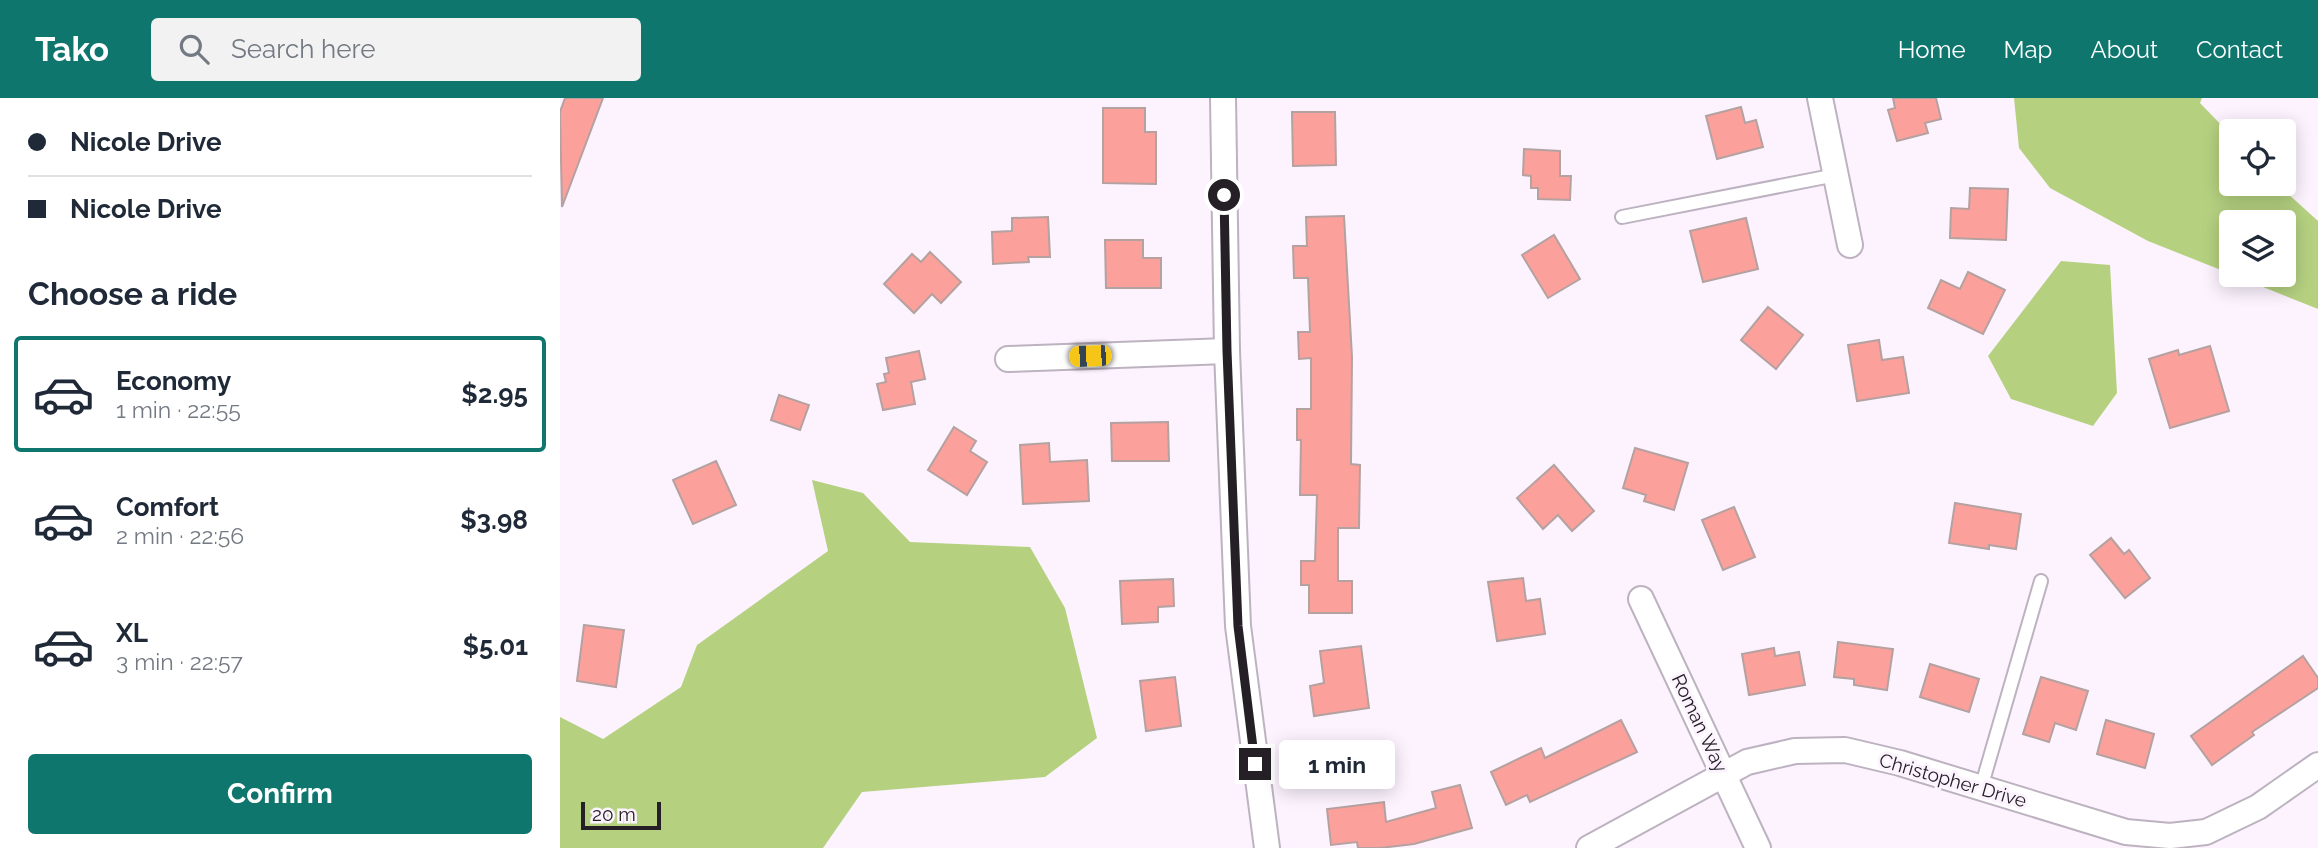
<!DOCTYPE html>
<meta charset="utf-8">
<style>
body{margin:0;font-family:Raleway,sans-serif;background:#f2f2f3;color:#1f2937;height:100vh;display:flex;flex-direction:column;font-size:26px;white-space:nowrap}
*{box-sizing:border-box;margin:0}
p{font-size:23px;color:#747a83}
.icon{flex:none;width:38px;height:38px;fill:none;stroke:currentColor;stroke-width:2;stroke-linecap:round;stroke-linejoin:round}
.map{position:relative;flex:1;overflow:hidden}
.panel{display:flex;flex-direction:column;background:#fff;width:560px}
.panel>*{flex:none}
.hud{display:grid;align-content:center;height:154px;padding:0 28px;background:#fff}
.tools{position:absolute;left:1659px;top:21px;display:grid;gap:14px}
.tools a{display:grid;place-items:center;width:77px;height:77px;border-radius:7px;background:#fff;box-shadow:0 4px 18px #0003;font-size:35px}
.scale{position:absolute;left:21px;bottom:18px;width:80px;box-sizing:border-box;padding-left:7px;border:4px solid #242025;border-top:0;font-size:19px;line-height:24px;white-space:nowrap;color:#242025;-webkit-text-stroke:5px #fcf3ff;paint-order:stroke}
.end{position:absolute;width:32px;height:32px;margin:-16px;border:9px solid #242025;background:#fff;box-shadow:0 0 0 4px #fff}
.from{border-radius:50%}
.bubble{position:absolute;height:49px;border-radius:7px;background:#fff;box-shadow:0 4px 18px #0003;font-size:23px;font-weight:700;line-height:49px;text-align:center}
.car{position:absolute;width:21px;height:42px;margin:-21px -10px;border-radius:9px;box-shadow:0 0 5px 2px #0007;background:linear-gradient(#f5c518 24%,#345 0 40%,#f5c518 0 76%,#345 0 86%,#f5c518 0)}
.hud b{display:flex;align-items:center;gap:24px;height:66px;font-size:26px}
.hud b+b{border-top:2px solid #e0e1e3}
.hud i{width:18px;height:18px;background:#1f2937}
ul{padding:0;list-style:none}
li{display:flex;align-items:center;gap:21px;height:116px;margin:0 14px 10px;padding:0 14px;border:4px solid transparent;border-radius:7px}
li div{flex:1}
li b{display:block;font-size:26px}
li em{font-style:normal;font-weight:700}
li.current{border-color:#0f766e}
li>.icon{width:63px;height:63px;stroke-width:1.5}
h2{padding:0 28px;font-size:32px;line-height:84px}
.primary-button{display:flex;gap:14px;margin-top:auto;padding:14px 28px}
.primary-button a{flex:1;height:80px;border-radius:7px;background:#0f766e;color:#fff;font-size:28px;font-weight:700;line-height:80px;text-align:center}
header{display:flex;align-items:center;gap:42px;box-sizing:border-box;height:98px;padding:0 35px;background:#0f766e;color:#fff}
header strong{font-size:33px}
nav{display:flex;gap:38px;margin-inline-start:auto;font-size:24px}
.search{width:490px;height:63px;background:#f2f2f3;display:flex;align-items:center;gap:18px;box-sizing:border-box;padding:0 24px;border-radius:7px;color:#747a83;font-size:26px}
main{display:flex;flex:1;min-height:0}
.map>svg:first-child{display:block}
.forest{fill:#b5d180}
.building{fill:#fca09c;stroke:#b4a1a0;stroke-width:2}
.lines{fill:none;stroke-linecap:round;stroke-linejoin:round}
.service-casing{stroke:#bdb2c0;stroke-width:16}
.minor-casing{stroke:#bdb2c0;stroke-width:28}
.service{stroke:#fff;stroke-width:12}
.minor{stroke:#fff;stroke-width:24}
.route{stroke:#242025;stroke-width:9}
.labels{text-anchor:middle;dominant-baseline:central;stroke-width:6;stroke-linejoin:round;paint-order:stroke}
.street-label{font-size:19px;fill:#242025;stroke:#fcf3ff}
</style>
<header>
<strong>Tako</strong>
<div class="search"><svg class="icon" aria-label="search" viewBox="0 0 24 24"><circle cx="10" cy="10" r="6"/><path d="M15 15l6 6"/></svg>Search here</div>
<nav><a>Home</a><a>Map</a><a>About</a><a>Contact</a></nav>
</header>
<main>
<section class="panel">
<div class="hud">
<b><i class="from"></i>Nicole Drive</b>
<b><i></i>Nicole Drive</b>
</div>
<h2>Choose a ride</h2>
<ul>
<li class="current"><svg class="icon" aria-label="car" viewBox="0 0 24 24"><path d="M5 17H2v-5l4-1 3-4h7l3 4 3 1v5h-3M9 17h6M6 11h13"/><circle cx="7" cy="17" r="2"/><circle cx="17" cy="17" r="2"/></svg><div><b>Economy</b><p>1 min · 22:55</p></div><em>$2.95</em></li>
<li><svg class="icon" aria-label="car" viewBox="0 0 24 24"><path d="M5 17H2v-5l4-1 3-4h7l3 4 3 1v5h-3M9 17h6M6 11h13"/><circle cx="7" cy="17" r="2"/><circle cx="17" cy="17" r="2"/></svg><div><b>Comfort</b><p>2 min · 22:56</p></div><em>$3.98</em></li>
<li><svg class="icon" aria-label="car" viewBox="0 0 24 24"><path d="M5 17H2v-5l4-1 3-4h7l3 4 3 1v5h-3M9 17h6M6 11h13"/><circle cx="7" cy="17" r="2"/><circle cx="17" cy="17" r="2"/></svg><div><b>XL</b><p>3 min · 22:57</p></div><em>$5.01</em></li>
</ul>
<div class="primary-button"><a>Confirm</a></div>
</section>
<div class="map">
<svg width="1758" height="750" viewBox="0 0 1758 750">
<rect width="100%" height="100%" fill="#fcf3ff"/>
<g class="forest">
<path d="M1454,0H1642L1640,5L1671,37V86H1717L1758,123V211L1673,177H1724V124H1671V176L1588,143L1490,90L1459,50Z"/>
<path d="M1501,163L1550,167L1557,295L1533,328L1451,301L1428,258Z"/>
<path d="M252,382L303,395L350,444L470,449L505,510L537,640L485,679L302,694L263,750H0V619L43,641L121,589L137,547L268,453Z"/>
</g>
<g class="building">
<path d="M5,0H43L2,109L0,14Z"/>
<path d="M1333,0H1376L1381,21L1365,25L1368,35L1337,43L1328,12L1335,10Z"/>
<path d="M1181,9L1185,25L1196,22L1203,49L1157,61L1146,18Z"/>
<path d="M543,10H585V34H596V86L543,85Z"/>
<path d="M732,14H775L776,67L733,68Z"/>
<path d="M964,51L1000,53V78H1011L1010,102L978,101V90H971V78L963,77Z"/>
<path d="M1410,90L1448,91L1446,142L1390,140L1391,110L1409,111Z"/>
<path d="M784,118L792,259L791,366L800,367L799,430H778V483H792V515H749V487H741V463H755L757,397H740L741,342H737V311H751V260L739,261L738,234H750L748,180H734L733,148H747L746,119Z"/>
<path d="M488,119L490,159H468L469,164L433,166L432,134L452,133V120Z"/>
<path d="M1186,120L1198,171L1143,184L1130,133Z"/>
<path d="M994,137L1020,181L988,200L962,157Z"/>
<path d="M545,142H583V160H601V190H546Z"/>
<path d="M370,154L401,184L381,205L372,196L354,215L324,186L352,156L361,164Z"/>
<path d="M1408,174L1445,192L1423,236L1368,210L1381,182L1400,191Z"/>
<path d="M1208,209L1243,237L1216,271L1181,242Z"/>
<path d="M1319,242L1322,262L1343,259L1349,295L1297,303L1288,247Z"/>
<path d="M1650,248L1669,313L1610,330L1589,261L1618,252L1619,257Z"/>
<path d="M359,253L365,281L351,284L355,306L323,312L317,286L326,284L324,276L329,275L326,260Z"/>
<path d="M219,297L249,307L240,332L211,322Z"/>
<path d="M608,324L609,363H552L551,325Z"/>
<path d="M394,329L416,343L410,353L427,364L407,397L368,372Z"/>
<path d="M489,345L490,364L527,362L529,403L463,406L460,347Z"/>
<path d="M1075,350L1128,365L1114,412L1084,403L1086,397L1063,390Z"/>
<path d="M156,363L176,407L133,426L113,382Z"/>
<path d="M994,367L1034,413L1012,433L998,417L983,431L957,400Z"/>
<path d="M1395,405L1461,416L1456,451L1429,447V451L1389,445Z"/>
<path d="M1174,409L1195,459L1163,472L1142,422Z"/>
<path d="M1551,440L1564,456L1569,452L1590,480L1565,500L1530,457Z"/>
<path d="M963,480L966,503L980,501L985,536L937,543L928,484Z"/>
<path d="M613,481L614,508L598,509V524L562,526L560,483Z"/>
<path d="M24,527L64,532L56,589L17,583Z"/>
<path d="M1278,544L1333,551L1327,592L1294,587V581L1274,579Z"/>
<path d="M801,548L809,610L754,618L750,588L764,585L760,553Z"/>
<path d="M1214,550L1215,558L1239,554L1245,587L1189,597L1182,556Z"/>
<path d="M1743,558L1758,580V590L1692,634L1694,637L1652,667L1631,638Z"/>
<path d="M1370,566L1419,581L1409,614L1360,599Z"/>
<path d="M615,579L621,628L586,633L580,583Z"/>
<path d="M1481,579L1528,593L1516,632L1495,625L1489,644L1463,636Z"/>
<path d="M1061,622L1077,654L970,704L967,697L946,707L931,674L981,650L985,660Z"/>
<path d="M1546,622L1594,636L1585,670L1537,656Z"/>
<path d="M900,687L912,730L854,746L820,750H798L797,744L771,747L767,711L824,704L826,724L876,710L872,694Z"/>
</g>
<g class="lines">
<g class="service-casing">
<g id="service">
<path d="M1062,119L1276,77"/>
<path d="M1421,690L1481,483"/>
</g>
</g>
<g class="minor-casing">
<g id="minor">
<path d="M663,0L667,253L678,528L707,750"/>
<path d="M1260,0L1290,147"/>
<path d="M448,261L667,253"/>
<path d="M1081,501L1198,750"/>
<path d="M1029,750L1187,664L1235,653L1285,652L1340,665L1566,734L1610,738L1646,734L1698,709L1758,667"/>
</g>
</g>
<use href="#service" class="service"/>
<use href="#minor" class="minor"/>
</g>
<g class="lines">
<path class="route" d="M664,97L667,253L678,528L695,666"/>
</g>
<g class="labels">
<g class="street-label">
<text transform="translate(1140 625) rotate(65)">Roman Way</text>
<text transform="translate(1393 682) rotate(16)">Christopher Drive</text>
</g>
</g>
</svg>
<div class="tools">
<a><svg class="icon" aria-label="locate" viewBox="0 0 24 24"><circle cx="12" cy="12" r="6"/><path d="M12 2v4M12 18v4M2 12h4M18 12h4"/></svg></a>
<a><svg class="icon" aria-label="layers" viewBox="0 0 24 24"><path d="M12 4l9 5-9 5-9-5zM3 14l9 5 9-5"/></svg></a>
</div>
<div class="scale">20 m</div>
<i class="end from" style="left:664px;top:97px"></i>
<i class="end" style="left:695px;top:666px"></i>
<div class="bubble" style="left:719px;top:642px;width:116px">1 min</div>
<i class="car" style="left:530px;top:258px;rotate:268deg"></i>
</div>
</main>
